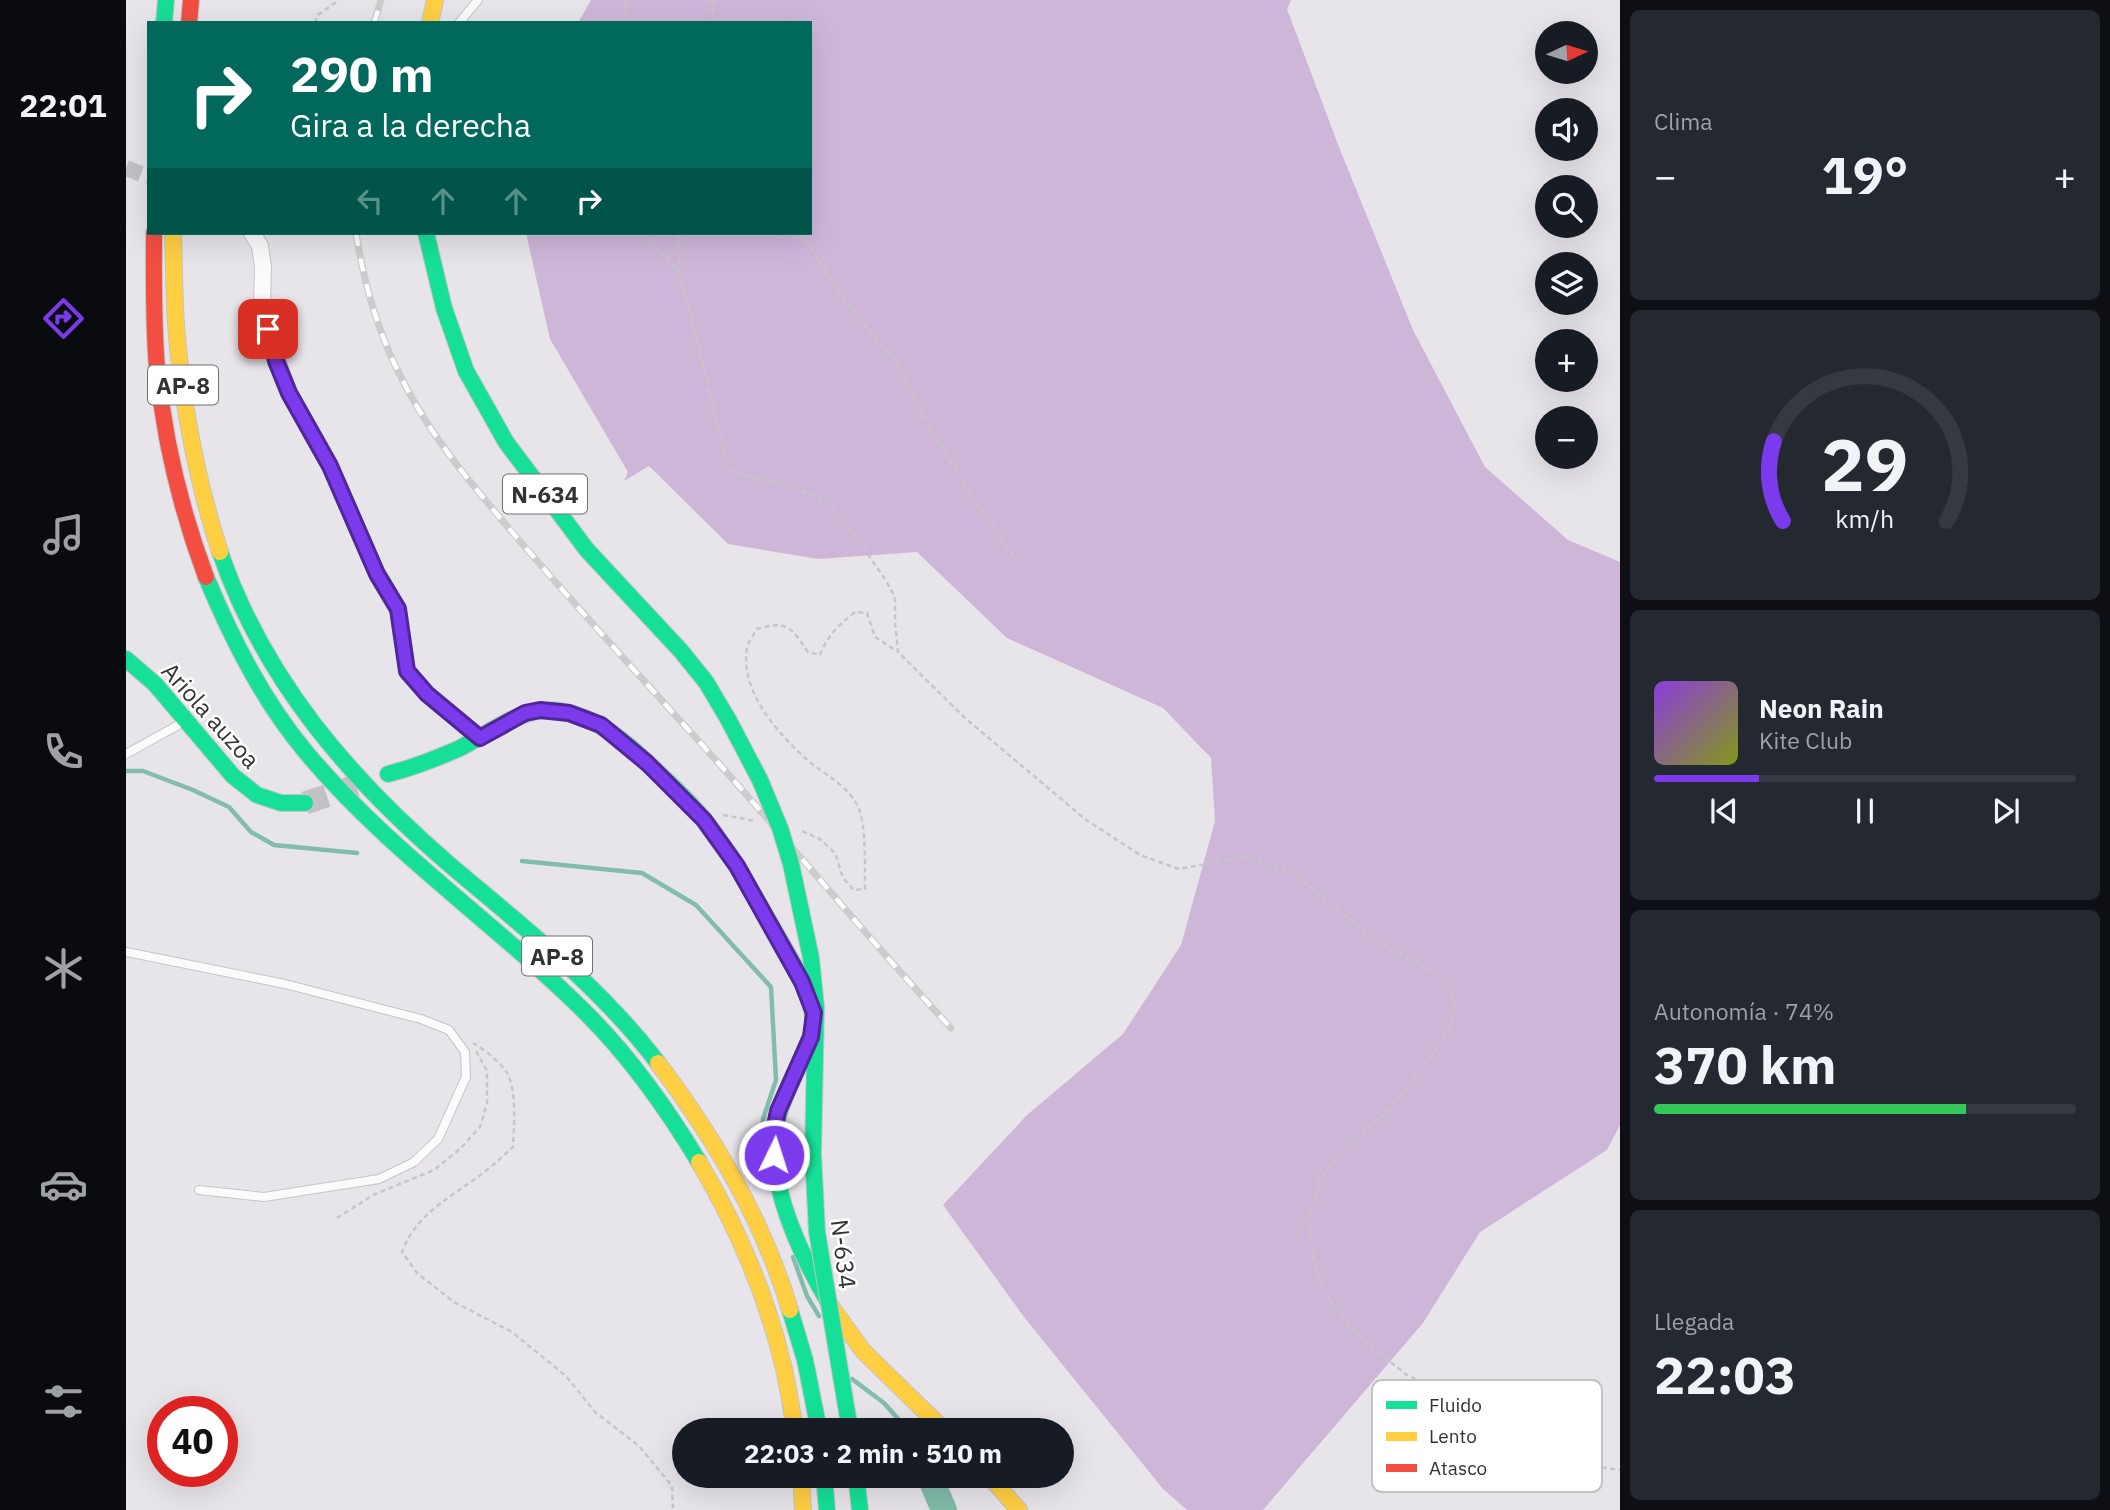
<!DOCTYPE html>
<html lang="es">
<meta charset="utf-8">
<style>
body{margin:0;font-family:"IBM Plex Sans",sans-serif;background:#242831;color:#f1f3f6;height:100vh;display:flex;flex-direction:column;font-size:26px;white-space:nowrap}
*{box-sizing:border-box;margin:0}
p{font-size:23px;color:#9ea1a6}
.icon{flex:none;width:38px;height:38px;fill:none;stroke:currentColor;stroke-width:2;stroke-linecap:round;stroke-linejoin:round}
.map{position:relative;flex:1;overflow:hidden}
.panel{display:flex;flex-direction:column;gap:10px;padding:10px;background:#0d0f14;width:490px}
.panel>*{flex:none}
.hud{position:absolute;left:21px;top:21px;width:665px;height:214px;border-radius:0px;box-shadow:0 7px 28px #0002;background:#00695c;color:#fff;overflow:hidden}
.needle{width:46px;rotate:86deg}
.controls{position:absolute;left:1409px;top:21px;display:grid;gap:14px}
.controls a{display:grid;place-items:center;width:63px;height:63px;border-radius:50%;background:#171b24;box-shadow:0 7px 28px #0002;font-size:35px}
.speed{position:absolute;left:21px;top:1396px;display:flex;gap:14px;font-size:35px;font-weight:700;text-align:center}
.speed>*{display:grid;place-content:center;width:91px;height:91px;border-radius:50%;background:#171b24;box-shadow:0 7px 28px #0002;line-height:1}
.speed .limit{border:10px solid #d22;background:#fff;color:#111}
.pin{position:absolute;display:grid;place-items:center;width:60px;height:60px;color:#fff;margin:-30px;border-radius:14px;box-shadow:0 4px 10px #0006}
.me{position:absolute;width:77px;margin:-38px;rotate:4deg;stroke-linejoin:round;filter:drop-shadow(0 0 5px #0008)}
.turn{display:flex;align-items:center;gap:24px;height:147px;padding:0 28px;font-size:32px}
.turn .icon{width:91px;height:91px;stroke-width:2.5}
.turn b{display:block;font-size:49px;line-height:60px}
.lanes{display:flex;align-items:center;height:66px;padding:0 28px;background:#0003;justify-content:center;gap:35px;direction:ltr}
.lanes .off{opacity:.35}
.big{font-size:52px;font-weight:700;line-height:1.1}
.panel .tile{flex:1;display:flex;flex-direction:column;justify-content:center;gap:10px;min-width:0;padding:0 24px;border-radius:10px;background:#242831}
.panel .dial{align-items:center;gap:0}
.dial svg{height:182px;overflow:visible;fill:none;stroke:#363941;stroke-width:7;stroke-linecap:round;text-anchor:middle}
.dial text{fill:#f1f3f6;stroke:none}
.song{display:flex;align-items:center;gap:21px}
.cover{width:84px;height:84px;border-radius:10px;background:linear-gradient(135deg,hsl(270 70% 55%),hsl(70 70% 35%))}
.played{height:7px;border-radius:4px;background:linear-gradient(90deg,#7c3aed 25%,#363941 25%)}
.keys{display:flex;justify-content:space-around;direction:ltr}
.heat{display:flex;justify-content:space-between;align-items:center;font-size:38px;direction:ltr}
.charge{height:10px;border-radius:5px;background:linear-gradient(90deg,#34c759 74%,#363941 0)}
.trip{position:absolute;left:546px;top:1418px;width:402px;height:70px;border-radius:35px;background:#171b24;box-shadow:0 7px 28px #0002;font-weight:700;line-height:70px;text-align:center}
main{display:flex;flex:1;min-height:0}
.dock{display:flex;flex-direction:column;width:126px;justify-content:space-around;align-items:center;background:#090b0e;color:#9ea1a6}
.dock .icon{width:49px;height:49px}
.dock .on{color:#7c3aed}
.dock b{font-size:32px;color:#f1f3f6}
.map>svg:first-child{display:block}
.forest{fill:#ceb6d9}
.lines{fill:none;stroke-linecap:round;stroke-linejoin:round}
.stream{stroke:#82bcaa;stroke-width:4.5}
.river{stroke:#82bcaa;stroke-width:26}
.street-tunnel{stroke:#c4c1c6;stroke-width:16;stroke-dasharray:16 8;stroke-linecap:butt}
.secondary-tunnel{stroke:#c4c1c6;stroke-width:23;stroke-dasharray:23 11;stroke-linecap:butt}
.lane-casing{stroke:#c5c3c6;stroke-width:10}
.street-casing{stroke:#c5c3c6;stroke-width:18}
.fast-casing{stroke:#c5c3c6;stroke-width:18}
.slow-casing{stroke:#c5c3c6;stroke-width:18}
.jam-casing{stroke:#c5c3c6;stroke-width:18}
.path{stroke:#c6c6c7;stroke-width:2.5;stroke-dasharray:5 3.5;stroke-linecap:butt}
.lane{stroke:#fcfbfc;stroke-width:8}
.street{stroke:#fcfbfc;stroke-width:16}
.fast{stroke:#16e098;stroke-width:16}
.slow{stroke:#ffcf43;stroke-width:16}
.jam{stroke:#f24e42;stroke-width:16}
.rail-casing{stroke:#ccc;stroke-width:7}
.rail{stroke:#fff;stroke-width:4.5;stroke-dasharray:13;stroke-linecap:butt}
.fast-bridge-casing{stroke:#c5c3c6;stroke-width:18;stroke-linecap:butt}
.fast-bridge{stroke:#16e098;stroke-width:16}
.route-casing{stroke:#51269a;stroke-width:18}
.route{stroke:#7c3aed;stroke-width:12}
.labels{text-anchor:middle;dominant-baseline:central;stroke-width:5;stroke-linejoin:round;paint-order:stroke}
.shield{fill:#fff;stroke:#717072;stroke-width:2}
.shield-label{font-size:23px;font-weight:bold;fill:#343235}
.street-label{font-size:24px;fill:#343235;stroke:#fff}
.key{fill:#fff;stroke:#c2c2c2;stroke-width:2}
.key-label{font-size:19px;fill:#343235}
</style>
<main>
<nav class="dock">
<b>22:01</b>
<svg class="icon on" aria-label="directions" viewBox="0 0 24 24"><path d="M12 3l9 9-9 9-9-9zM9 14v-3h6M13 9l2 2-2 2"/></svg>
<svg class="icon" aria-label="music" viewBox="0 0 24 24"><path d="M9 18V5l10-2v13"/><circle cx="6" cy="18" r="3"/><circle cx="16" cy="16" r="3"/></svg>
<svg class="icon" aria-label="phone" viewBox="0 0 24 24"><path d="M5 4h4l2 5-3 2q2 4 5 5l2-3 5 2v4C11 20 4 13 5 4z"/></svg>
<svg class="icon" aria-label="climate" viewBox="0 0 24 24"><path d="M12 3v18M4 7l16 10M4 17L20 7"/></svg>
<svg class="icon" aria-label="car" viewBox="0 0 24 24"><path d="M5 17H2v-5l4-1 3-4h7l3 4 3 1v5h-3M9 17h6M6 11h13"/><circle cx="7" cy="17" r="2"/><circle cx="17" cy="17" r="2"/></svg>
<svg class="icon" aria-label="filters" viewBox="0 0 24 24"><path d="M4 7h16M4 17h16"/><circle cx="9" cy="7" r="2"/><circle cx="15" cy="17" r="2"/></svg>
</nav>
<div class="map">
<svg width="1494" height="1510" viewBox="0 0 1494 1510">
<rect width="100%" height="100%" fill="#e8e5ea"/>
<path class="forest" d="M465 0H1165L1161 9 1213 147 1287 330 1359 467 1442 540 1494 562V1125L1481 1150 1354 1232 1297 1323 1137 1510H1061L1037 1489 898 1317 817 1205 901 1115 997 1034 1055 945 1089 821 1085 758 1037 708 881 638 791 552 692 559 602 544 523 466 498 481 502 472 424 339 400 233H684V23H452Z"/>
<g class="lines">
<path class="stream" d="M0 771H17L67 790 103 807 125 832 148 845 231 853
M396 861 516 873 570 905 645 987 650 1080 637 1119 636 1155 637 1162
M667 1257 681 1296 693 1316
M726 1379 758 1403 782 1430"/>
<path class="river" d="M803 1475 818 1510"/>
<path class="street-tunnel" d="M0 168 23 177"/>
<path class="secondary-tunnel" d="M179 803 230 786"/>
<g class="lane-casing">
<path id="lane" d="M333 23 352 0
M0 754 56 723
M0 952 159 984 295 1019 323 1030 339 1052 340 1077 312 1139 288 1162 253 1179 138 1197 73 1190"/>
</g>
<g class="street-casing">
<path id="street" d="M126 233 134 246 137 267 136 306 151 361 163 393 204 466 251 574 272 609 281 671 301 694 354 738"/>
</g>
<g class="fast-casing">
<path id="fast" d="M38 23 40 0
M300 233 318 308 340 371 380 442 461 550 555 651 580 682 602 719
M94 552C138 680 223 778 324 865 397 927 474 986 532 1063
M80 577C106 639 136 699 179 751 262 851 370 923 461 1014 505 1058 541 1109 573 1162
M0 659 29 684 107 776 131 795 155 803H179
M262 774C286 768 309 759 332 749 365 733 395 705 434 711 470 717 499 741 524 765 543 783 564 801 580 822 608 858 630 899 653 939 668 966 693 999 686 1032 677 1061 660 1087 652 1117 636 1177 674 1254 704 1305
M664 1310 679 1360 693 1430
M698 1475 701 1510
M730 1475 734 1510"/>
</g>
<g class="slow-casing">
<path id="slow" d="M304 23 309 0
M47 233C48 264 48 294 50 325 56 402 70 478 94 552
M532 1063C588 1138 637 1219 664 1310
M573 1162C609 1223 639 1291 656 1361 662 1384 665 1407 669 1430
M704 1305 737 1351 818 1430
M675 1475 677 1510
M862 1475 893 1510"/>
</g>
<g class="jam-casing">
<path id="jam" d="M63 23 65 0
M28 233C28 278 27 323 31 368 38 439 55 510 80 577"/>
</g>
<path class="path" d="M586 0 587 23
M189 23 192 15 213 0
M496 23 501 0
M518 233 553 272V233
M675 233 716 298 771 363 808 435 852 506 891 561
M553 272 565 315 602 469 622 477 661 484 693 498 717 519 759 579 769 597V623L772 652 839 718 959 819 1014 855 1053 869 1119 857 1165 871 1206 906 1250 940 1308 972 1325 990 1329 1006 1325 1023 1305 1058 1262 1111 1214 1152 1194 1181 1183 1218 1188 1261 1203 1300 1236 1340 1281 1375 1345 1407 1406 1426 1466 1466 1494 1470
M597 815 629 821
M676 831 694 839 709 853 717 878 728 890 739 889C739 870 740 826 733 809 723 785 698 775 679 758 650 731 614 691 621 648 623 641 628 634 631 629 661 620 665 627 682 652L694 655C701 636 713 625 729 612L741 613 749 637 772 652
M347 1043C358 1049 375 1063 381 1073 391 1090 388 1127 387 1147 379 1154 371 1162 362 1169 330 1195 291 1211 276 1252L291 1273 328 1302 386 1332 440 1376 469 1412 513 1446 546 1486 547 1510
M211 1218 247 1195 308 1170 334 1149 354 1127 361 1103V1071L350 1051"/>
<use href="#lane" class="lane"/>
<use href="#street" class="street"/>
<use href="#fast" class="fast"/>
<use href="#slow" class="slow"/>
<use href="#jam" class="jam"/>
<g class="rail-casing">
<path id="rail" d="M248 23 255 0
M230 233C238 285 253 336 278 383 306 438 347 486 387 533 446 602 508 670 570 738 656 833 737 933 825 1028"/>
</g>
<use href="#rail" class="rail"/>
<g class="fast-bridge-casing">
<path id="fast-bridge" d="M602 719 634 780 654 828 665 864 685 958 690 1007 687 1153 691 1232 724 1430"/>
</g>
<use href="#fast-bridge" class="fast-bridge"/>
</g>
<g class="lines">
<g class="route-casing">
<path id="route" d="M142 329 150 361 163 393 204 466 251 574 272 609 281 671 301 694 354 738 399 713 414 710 443 713 475 725 521 763 578 820 611 866 676 982 688 1013 685 1037 652 1111 646 1140 648 1155"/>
</g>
<use href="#route" class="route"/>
</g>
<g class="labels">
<g class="shield">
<rect x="22" y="365.5" width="70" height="39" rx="5"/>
<rect x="377" y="474.5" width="84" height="39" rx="5"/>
<rect x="396" y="936.5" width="70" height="39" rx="5"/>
</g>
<g class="shield-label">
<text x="57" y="385">AP-8</text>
<text x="419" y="494">N-634</text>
<text x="431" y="956">AP-8</text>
</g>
<g class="street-label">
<text transform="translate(85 715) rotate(48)">Ariola auzoa</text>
<text transform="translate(718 1254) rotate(83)">N-634</text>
</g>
</g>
<rect x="1246" y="1380" width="230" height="112" rx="10" class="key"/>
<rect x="1260" y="1401" width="31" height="8" fill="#16e098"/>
<rect x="1260" y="1432" width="31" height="9" fill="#ffcf43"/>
<rect x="1260" y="1464" width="31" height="8" fill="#f24e42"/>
<g class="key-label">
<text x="1303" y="1412">Fluido</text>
<text x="1303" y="1443">Lento</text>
<text x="1303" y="1475">Atasco</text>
</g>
</svg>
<div class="controls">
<a><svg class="needle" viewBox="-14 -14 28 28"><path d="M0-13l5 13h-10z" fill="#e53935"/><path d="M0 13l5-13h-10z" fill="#9ea1a6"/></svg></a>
<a><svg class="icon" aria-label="sound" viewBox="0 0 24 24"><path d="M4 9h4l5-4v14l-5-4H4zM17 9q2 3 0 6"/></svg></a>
<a><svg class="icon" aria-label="search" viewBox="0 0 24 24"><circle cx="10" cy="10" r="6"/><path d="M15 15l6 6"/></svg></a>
<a><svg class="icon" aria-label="layers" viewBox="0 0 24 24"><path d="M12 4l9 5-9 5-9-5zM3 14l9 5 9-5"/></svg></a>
<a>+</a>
<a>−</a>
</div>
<div class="speed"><div class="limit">40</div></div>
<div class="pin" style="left:142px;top:329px;background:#d93025"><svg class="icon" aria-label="arrive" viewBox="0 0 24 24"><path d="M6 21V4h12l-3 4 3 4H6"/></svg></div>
<svg class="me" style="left:648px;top:1155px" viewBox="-20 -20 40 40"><circle r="17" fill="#7c3aed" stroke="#fff" stroke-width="3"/><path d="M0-11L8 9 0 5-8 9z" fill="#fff"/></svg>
<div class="trip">22:03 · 2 min · 510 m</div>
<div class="hud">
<div class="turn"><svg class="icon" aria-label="right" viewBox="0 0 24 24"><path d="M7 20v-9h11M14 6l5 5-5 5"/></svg><div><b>290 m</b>Gira a la derecha</div></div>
<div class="lanes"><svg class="icon off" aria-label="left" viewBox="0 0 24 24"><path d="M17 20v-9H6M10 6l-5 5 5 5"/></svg><svg class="icon off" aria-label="ahead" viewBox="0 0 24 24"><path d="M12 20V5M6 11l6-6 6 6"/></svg><svg class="icon off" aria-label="ahead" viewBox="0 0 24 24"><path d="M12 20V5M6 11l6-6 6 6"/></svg><svg class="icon" aria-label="right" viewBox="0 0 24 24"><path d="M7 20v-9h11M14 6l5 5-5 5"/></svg></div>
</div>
</div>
<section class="panel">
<div class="tile"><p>Clima</p>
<div class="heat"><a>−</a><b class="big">19°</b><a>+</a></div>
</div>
<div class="tile dial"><svg viewBox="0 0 100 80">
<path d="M14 69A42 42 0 1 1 86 69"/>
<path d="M14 69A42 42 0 0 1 10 34" stroke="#7c3aed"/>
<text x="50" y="56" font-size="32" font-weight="700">29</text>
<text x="50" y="72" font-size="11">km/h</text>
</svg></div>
<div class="tile">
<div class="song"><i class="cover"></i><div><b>Neon Rain</b><p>Kite Club</p></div></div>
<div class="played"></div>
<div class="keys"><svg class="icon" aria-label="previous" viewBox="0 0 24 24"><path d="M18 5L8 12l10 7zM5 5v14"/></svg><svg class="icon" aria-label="pause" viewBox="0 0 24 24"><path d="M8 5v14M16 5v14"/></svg><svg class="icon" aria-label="next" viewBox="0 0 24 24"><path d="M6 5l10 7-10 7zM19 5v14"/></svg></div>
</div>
<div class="tile"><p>Autonomía · 74%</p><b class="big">370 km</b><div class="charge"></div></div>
<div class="tile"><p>Llegada</p><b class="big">22:03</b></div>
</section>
</main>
